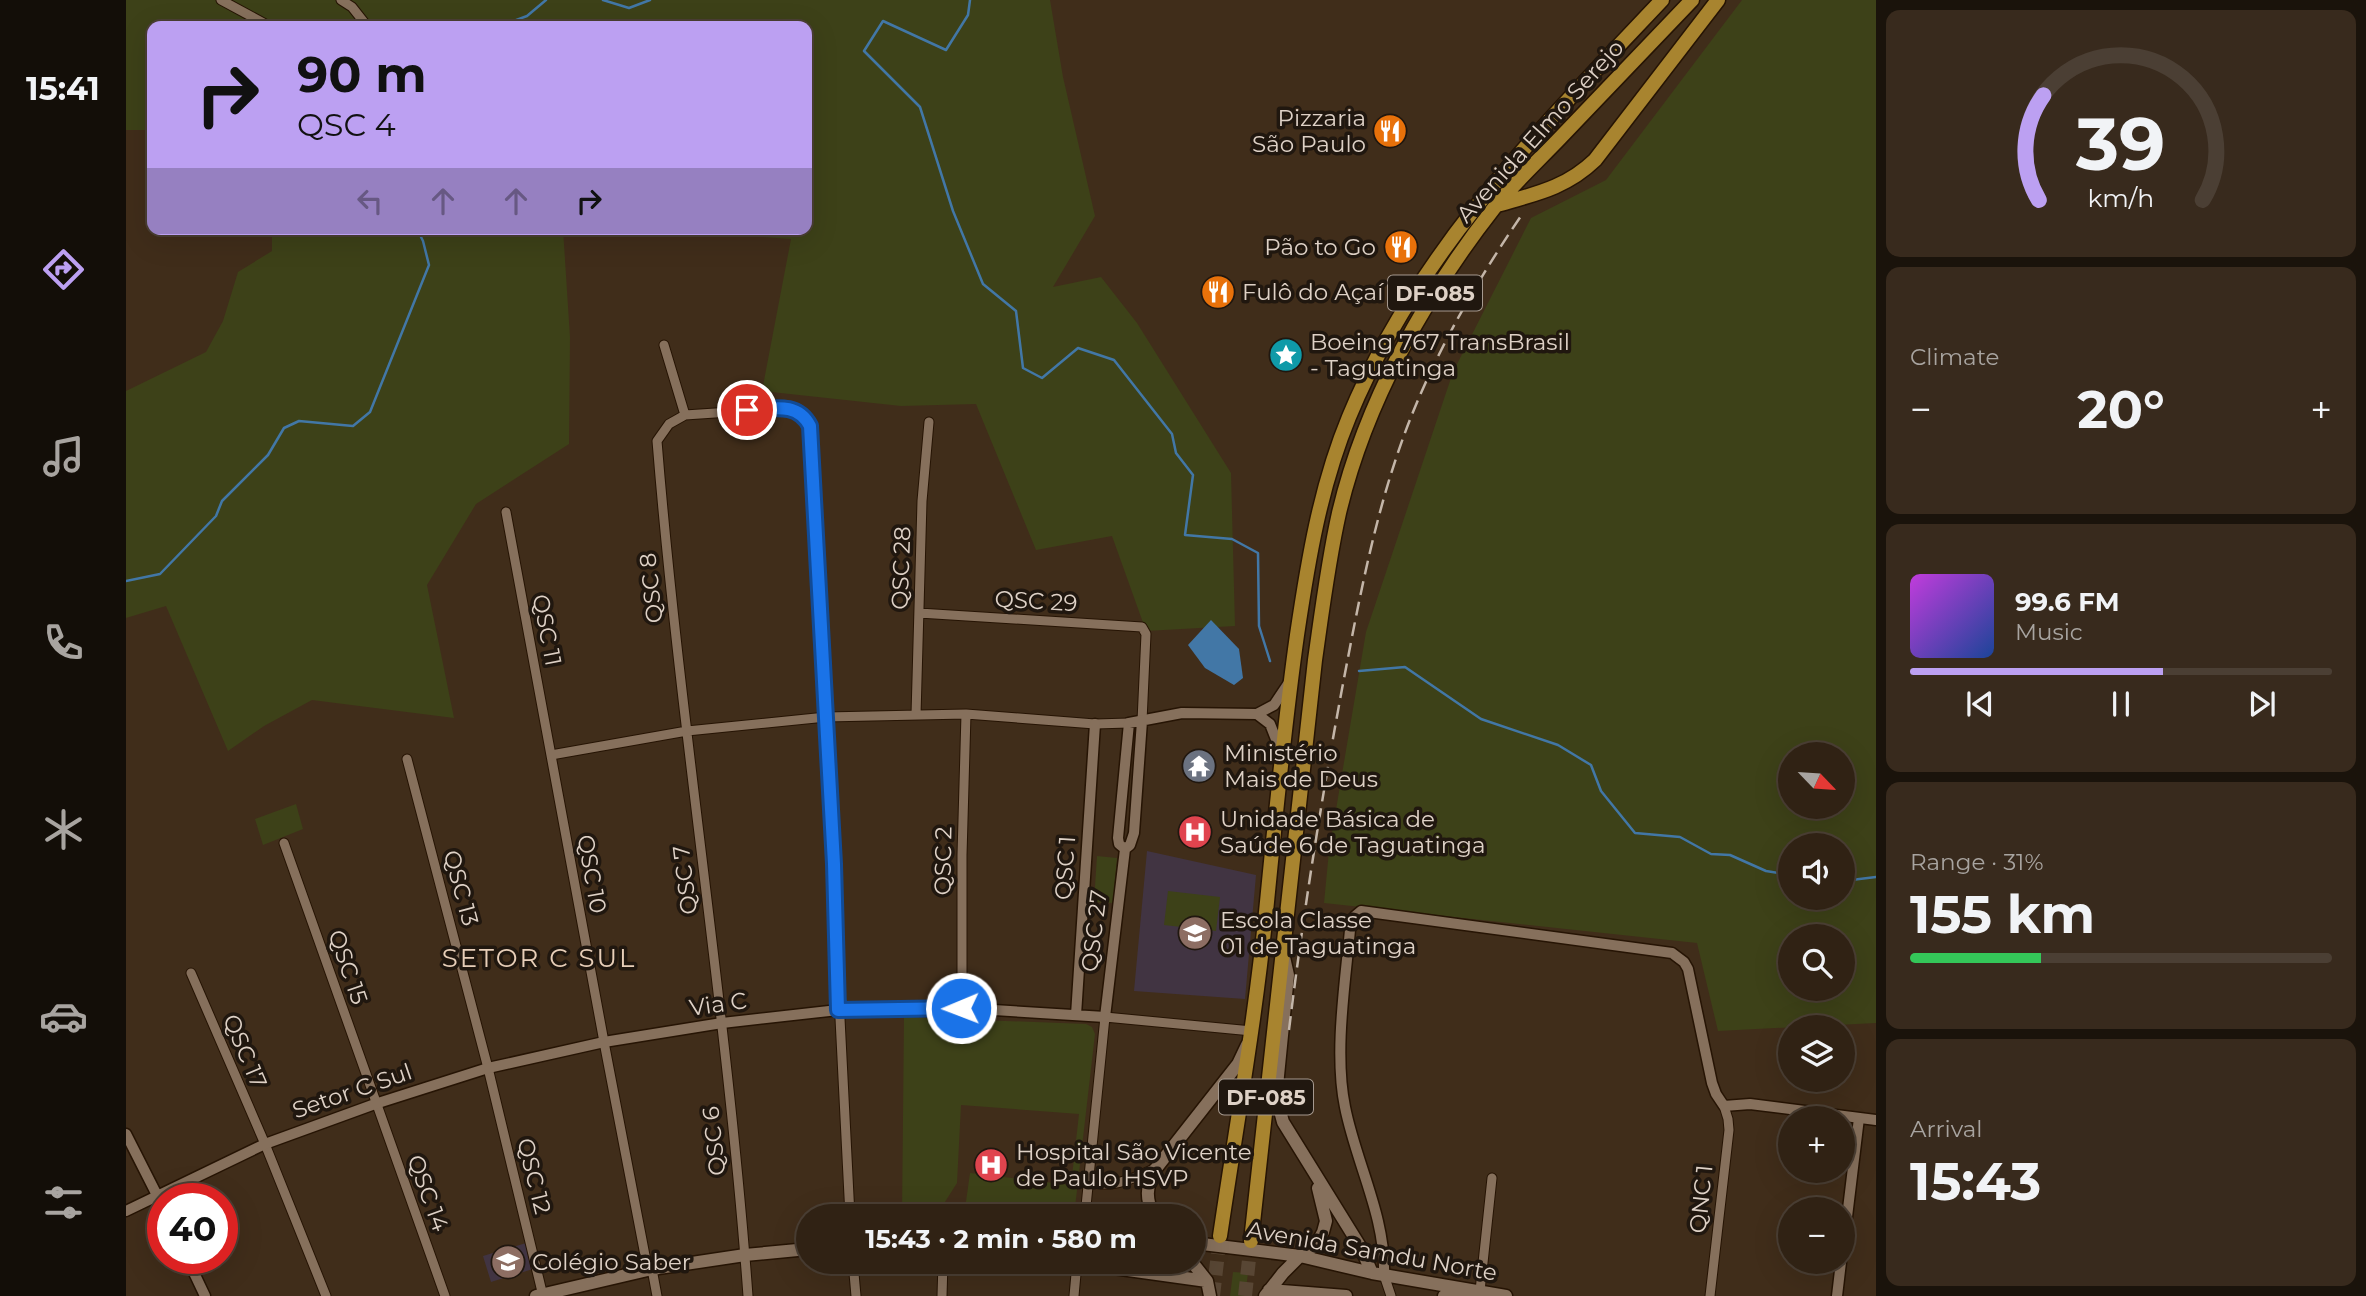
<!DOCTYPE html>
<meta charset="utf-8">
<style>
body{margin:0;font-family:Montserrat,sans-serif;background:#382a1d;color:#f1f3f6;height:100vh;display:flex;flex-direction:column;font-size:26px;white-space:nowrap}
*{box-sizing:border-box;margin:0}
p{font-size:23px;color:#a8a4a0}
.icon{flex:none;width:38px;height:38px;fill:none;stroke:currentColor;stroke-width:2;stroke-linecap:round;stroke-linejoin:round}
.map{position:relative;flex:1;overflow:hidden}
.side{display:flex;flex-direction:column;gap:10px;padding:10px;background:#1a130b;width:490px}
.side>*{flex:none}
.hud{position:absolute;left:21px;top:21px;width:665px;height:214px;border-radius:14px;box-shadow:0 7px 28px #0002,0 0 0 2px #4b3f34;background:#bca0f2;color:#111;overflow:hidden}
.needle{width:46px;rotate:115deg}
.controls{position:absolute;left:1652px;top:742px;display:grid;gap:14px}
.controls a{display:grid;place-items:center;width:77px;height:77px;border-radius:50%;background:#302214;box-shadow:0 7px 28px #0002,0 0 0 2px #4b3f34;font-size:35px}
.speed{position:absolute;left:21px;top:1183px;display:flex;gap:14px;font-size:35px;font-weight:700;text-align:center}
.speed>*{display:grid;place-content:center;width:91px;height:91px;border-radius:50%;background:#302214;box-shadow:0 7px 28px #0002,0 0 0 2px #4b3f34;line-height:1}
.speed .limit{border:10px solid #d22;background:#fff;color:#111}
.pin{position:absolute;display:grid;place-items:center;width:60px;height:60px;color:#fff;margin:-30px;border:4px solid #fff;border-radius:50%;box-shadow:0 2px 7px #0007}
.me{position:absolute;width:77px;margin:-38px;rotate:269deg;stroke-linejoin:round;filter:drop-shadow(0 0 5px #0008)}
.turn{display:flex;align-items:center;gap:24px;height:147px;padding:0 35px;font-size:32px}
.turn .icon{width:91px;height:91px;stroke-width:2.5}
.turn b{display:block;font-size:49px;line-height:60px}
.lanes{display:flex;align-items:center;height:66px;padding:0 35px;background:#0003;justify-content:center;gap:35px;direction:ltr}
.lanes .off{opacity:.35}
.big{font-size:52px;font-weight:700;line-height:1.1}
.side .card{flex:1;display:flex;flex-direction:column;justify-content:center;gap:10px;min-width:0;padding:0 24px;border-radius:14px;background:#382a1d}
.side .dial{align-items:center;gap:0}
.dial svg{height:182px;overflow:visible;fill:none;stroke:#4b3f34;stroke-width:7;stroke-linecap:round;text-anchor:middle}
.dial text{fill:#f1f3f6;stroke:none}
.song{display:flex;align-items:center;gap:21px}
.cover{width:84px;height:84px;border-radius:10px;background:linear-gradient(135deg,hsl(290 70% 55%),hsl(220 70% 35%))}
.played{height:7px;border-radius:4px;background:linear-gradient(90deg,#bca0f2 60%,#4b3f34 60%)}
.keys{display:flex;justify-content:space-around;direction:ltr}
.heat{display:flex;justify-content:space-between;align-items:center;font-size:38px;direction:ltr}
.charge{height:10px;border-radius:5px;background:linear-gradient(90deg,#34c759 31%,#4b3f34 0)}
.trip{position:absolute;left:670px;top:1204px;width:410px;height:70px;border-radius:35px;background:#302214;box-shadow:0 7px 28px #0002,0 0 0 2px #4b3f34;font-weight:700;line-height:70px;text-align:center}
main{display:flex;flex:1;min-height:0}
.tab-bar{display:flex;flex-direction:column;width:126px;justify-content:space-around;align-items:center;background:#130e08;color:#a8a4a0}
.tab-bar .icon{width:49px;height:49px}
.tab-bar .active{color:#bca0f2}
.tab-bar b{font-size:32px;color:#f1f3f6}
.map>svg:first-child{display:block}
.education{fill:#413442}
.green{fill:#3d4118;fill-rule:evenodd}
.water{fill:#4277a6}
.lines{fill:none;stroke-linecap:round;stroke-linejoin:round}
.stream{stroke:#4277a6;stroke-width:2.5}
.primary-tunnel{stroke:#584634;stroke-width:14;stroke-dasharray:14 7;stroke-linecap:butt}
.minor-casing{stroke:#261404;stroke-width:11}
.tertiary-casing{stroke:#261404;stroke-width:13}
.secondary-casing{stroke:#261404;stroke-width:15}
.primary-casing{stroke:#261404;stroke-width:17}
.minor{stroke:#86705c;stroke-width:9}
.tertiary{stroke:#86705c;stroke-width:10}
.secondary{stroke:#86705c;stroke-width:12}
.primary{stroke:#a8842f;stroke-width:14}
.rail{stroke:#c4b6a9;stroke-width:2.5;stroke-dasharray:14 7;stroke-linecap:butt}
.route-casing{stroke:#114b97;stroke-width:18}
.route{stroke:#1a73e8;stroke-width:12}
.labels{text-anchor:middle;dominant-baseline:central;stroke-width:7;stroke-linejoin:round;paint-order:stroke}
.shield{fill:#20170f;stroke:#a5998f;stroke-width:2}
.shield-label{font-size:21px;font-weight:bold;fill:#ded1c6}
.poi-label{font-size:23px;fill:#ded1c6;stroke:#20170f;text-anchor:start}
.street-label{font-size:23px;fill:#ded1c6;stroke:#20170f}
.quarter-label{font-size:26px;letter-spacing:2px;fill:#e7ceb8;stroke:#20170f}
</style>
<main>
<nav class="tab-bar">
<b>15:41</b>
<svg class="icon active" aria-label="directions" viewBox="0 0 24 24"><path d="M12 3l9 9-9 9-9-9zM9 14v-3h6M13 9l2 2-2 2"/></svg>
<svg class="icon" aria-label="music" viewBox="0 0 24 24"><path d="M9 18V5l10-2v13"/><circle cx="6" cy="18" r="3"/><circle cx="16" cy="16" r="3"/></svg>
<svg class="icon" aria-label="phone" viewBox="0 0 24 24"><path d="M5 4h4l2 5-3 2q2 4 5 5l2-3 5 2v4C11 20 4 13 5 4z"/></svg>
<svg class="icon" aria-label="climate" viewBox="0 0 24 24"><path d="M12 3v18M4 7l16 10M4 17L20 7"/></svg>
<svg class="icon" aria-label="car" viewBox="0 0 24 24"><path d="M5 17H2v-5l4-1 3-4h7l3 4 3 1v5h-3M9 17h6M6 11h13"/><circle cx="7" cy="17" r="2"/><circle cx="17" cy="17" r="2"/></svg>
<svg class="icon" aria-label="filters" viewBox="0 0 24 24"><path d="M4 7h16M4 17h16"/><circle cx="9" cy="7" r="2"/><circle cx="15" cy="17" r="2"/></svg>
</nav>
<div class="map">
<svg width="1750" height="1296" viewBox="0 0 1750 1296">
<rect width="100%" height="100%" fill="#402d1a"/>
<path class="education" d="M1021 851 1130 875 1119 999 1008 991Z
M400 1243 407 1269 365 1282 357 1256Z"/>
<path class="green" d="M0 0H924L937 77 969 216 927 287 975 277 1011 323 1105 473 1109 626 1020 631 986 536 910 550 850 404 775 406 636 391 665 239 525 229H681V26H26V130H0Z
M1616 0H1750V1023L1592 1031 1571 943 1198 903 1203 851 1240 632 1327 372 1405 218 1480 180ZM1664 754H1717V807H1664ZM1664 845H1717V898H1664ZM1664 936H1717V989H1664Z
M146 229H437L444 337 443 444 350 504 301 585 328 718 186 700 138 726 102 751 40 606 0 618V391L80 352 97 321 112 272 146 251Z
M170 804 177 829 137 845 129 819Z
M971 856 991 858 987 903 968 902Z
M1042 891 1094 897 1090 931 1038 925Z
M778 1017 960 1024 966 1027 969 1034 948 1216H838L844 1173 945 1185 953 1114 835 1105 831 1183 817 1205V1216H776Z
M1107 1272 1122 1273 1119 1296H1104Z"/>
<path class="water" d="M1085 620 1113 649 1117 678 1108 685 1079 668 1062 645Z"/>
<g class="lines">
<path class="stream" d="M477 0 503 8 524 0
M844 0 842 15 820 50 757 21 738 51 794 107 827 211 857 284 890 311 897 368 916 378 952 348 988 360 1046 434 1050 453 1067 475 1059 535 1106 539 1132 553 1133 626 1144 661
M374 26 401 16 420 0
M0 581 34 574 90 516 96 501 142 455 158 428 173 421 227 426 244 412 303 265 297 241 291 229
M1233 671 1279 667 1355 719 1432 745 1465 765 1475 791 1509 833 1554 837 1585 854 1604 855 1640 871 1664 875
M1717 881 1750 877"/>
<path class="primary-tunnel" d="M1087 1296 1094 1236
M1119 1296 1125 1241"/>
<g class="minor-casing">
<path id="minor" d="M95 0 143 26
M215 0 226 7 241 26
M538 345 559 415
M380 512 478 1042 522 1271
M793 613 1016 627 1020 634 1016 721
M790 715 796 501 803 422
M425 755 561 731 700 717 840 714 969 724 1003 723
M281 759 362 1068 417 1296
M158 843 319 1296
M65 973 139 1144 200 1296
M836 1008V855L840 714
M962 1175C974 1196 1015 1175 1030 1168
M959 1216 979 1017 1126 1031
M727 1262 730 1296
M526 1269 531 1296
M1258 1275 1265 1296
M1354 1291 1366 1178
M622 1296C601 1010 554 727 531 441L543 424 559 415 664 408 673 411 684 426 724 1216
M816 1296 817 1262
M948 1296 951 1263
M1584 1296 1603 1130 1602 1119 1598 1106"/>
</g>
<g class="tertiary-casing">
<path id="tertiary" d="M1131 714 1144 724 1155 752
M999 849 993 844 992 838 1003 723 1056 713 1131 714 1148 705 1162 684
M950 1015 969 724
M0 1134 37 1207
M0 1211 139 1144 249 1104 362 1068 478 1042 596 1023 712 1010 836 1008 979 1017 999 849 1004 845 1008 833 1016 721
M1717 1250 1733 1118
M61 1258 79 1296
M1258 1275C1260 1217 1230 1163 1219 1107 1208 1054 1219 984 1224 930L1229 916 1235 911 1546 953 1558 962 1562 969 1586 1083 1590 1094 1598 1106 1624 1104 1750 1120
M1711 1296 1715 1262"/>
</g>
<g class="secondary-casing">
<path id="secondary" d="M1158 957 1162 975 1150 1096 1157 1122 1235 1248 1246 1273
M1027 1216C1020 1197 1020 1189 1028 1171L1112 1064 1121 1045
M1068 1243 1174 1256 1246 1273 1380 1296
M944 1262 1081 1281
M1066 1262 1081 1281 1084 1296
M1143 1290 1220 1296
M410 1296 526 1269 619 1255 682 1249
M1139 1296 1157 1273 1174 1256 1190 1245 1197 1232 1200 1221 1192 1188
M1318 1296 1342 1293"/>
</g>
<g class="primary-casing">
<path id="primary" d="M1371 205C1409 194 1440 188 1469 160L1592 0
M1094 1236C1110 1128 1129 1021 1140 912 1149 820 1158 727 1171 635 1182 561 1194 487 1223 417 1291 252 1416 127 1536 0
M1125 1241 1189 660C1196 611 1202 562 1213 513 1239 403 1299 296 1368 208 1388 183 1412 161 1434 138 1478 92 1522 46 1566 0"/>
</g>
<use href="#minor" class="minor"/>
<use href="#tertiary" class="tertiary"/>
<use href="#secondary" class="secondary"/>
<use href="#primary" class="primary"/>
<path class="rail" d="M1163 1030C1177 915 1195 802 1216 689 1234 595 1251 501 1287 412 1316 341 1354 276 1397 213"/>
</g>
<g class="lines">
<g class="route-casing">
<path id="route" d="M621 410C646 409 671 401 684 426L708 864 712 1010 835 1008"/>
</g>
<use href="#route" class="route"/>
</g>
<defs>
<g id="restaurant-disc" transform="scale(1.75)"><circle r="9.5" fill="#e8710a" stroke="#20170f"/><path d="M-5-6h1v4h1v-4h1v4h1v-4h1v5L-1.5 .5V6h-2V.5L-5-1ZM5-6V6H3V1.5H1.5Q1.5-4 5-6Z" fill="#fff"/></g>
<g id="sight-disc" transform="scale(1.75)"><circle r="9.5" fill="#0f9aa8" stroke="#20170f"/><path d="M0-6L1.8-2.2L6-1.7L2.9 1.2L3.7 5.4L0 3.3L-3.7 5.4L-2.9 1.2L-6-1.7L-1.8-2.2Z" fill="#fff"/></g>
<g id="temple-disc" transform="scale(1.75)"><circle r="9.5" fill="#6b7280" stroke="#20170f"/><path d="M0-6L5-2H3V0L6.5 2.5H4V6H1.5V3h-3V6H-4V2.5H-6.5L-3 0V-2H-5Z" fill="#fff"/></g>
<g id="hospital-disc" transform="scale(1.75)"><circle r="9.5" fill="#e0444e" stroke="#20170f"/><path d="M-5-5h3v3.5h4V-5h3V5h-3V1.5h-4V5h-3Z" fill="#fff"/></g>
<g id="school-disc" transform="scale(1.75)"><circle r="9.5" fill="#8d6e63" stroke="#20170f"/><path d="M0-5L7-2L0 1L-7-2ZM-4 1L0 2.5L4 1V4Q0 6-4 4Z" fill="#fff"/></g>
</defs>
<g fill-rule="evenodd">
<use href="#restaurant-disc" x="1264" y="131"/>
<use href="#restaurant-disc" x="1275" y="247"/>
<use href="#restaurant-disc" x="1092" y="292"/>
<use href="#sight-disc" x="1160" y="355"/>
<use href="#temple-disc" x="1073" y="766"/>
<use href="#hospital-disc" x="1069" y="832"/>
<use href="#school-disc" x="1069" y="933"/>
<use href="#hospital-disc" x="865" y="1165"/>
<use href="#school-disc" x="382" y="1262"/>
</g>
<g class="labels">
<g class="shield">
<rect x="1262" y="275.5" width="94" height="35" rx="5"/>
<rect x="1093" y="1079.5" width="94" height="35" rx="5"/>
</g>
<g class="shield-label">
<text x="1309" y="293">DF-085</text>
<text x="1140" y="1097">DF-085</text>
</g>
<g class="poi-label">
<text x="1240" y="118" text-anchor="end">Pizzaria<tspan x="1240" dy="26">São Paulo</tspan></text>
<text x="1250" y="247" text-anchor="end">Pão to Go</text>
<text x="1116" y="292">Fulô do Açaí</text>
<text x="1184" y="342">Boeing 767 TransBrasil<tspan x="1184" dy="26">- Taguatinga</tspan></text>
<text x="1098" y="753">Ministério<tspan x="1098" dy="26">Mais de Deus</tspan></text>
<text x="1094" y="819">Unidade Básica de<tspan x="1094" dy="26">Saúde 6 de Taguatinga</tspan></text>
<text x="1094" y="920">Escola Classe<tspan x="1094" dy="26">01 de Taguatinga</tspan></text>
<text x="890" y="1152">Hospital São Vicente<tspan x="890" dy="26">de Paulo HSVP</tspan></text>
<text x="406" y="1262">Colégio Saber</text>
</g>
<g class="street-label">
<text transform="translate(1414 131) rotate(-48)">Avenida Elmo Serejo</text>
<text transform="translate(775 568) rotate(-88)">QSC 28</text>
<text transform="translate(525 588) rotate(-96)">QSC 8</text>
<text transform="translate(910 601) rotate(3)">QSC 29</text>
<text transform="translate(421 630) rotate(79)">QSC 11</text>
<text transform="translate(817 861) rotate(-89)">QSC 2</text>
<text transform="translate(939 868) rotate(-86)">QSC 1</text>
<text transform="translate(466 874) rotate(80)">QSC 10</text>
<text transform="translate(559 880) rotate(-97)">QSC 7</text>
<text transform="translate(335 888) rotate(75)">QSC 13</text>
<text transform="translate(968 931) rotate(-83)">QSC 27</text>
<text transform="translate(222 967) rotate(71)">QSC 15</text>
<text transform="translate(592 1004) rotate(-8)">Via C</text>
<text transform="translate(119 1051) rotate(67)">QSC 17</text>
<text transform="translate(226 1091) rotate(-19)">Setor C Sul</text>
<text transform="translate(588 1141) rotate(-96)">QSC 6</text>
<text transform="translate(408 1176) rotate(76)">QSC 12</text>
<text transform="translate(302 1193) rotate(70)">QSC 14</text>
<text transform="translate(1575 1199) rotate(-84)">QNC 1</text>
<text transform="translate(1246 1251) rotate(10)">Avenida Samdu Norte</text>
</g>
<g class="quarter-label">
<text x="413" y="958">SETOR C SUL</text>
</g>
</g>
</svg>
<div class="controls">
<a><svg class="needle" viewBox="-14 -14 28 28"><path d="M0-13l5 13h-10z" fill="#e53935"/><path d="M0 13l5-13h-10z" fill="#a8a4a0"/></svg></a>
<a><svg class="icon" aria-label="sound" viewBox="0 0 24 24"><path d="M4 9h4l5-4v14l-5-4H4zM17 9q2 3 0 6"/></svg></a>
<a><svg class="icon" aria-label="search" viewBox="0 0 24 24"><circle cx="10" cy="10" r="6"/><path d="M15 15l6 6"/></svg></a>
<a><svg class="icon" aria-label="layers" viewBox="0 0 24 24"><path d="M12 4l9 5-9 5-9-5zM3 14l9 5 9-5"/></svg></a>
<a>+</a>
<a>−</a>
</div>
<div class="speed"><div class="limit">40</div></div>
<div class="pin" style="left:621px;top:410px;background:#d93025"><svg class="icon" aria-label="arrive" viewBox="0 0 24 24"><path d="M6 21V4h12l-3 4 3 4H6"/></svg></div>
<svg class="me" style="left:835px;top:1008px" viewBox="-20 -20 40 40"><circle r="17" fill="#1a73e8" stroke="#fff" stroke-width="3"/><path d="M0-11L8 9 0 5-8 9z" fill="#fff"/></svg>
<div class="trip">15:43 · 2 min · 580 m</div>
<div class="hud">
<div class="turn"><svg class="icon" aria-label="right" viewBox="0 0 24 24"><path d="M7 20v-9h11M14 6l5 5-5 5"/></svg><div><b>90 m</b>QSC 4</div></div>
<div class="lanes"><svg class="icon off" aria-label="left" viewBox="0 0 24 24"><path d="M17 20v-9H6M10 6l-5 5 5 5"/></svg><svg class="icon off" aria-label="ahead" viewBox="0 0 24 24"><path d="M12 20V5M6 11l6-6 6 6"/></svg><svg class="icon off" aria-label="ahead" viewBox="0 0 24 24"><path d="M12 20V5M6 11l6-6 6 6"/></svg><svg class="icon" aria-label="right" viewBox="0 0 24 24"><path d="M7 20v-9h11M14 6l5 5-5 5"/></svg></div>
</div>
</div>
<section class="side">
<div class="card dial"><svg viewBox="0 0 100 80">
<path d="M14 69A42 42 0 1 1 86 69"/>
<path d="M14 69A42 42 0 0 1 16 23" stroke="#bca0f2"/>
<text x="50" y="56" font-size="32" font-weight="700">39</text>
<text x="50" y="72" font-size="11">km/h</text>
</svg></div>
<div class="card"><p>Climate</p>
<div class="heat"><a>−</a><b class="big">20°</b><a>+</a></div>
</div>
<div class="card">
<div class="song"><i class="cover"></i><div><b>99.6 FM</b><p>Music</p></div></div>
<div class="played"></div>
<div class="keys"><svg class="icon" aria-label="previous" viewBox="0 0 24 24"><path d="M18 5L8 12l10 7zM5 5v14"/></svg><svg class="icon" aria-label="pause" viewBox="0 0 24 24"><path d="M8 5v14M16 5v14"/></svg><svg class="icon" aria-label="next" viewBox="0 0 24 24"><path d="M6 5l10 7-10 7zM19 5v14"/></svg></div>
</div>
<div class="card"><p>Range · 31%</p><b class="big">155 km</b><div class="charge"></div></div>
<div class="card"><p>Arrival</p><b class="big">15:43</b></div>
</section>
</main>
